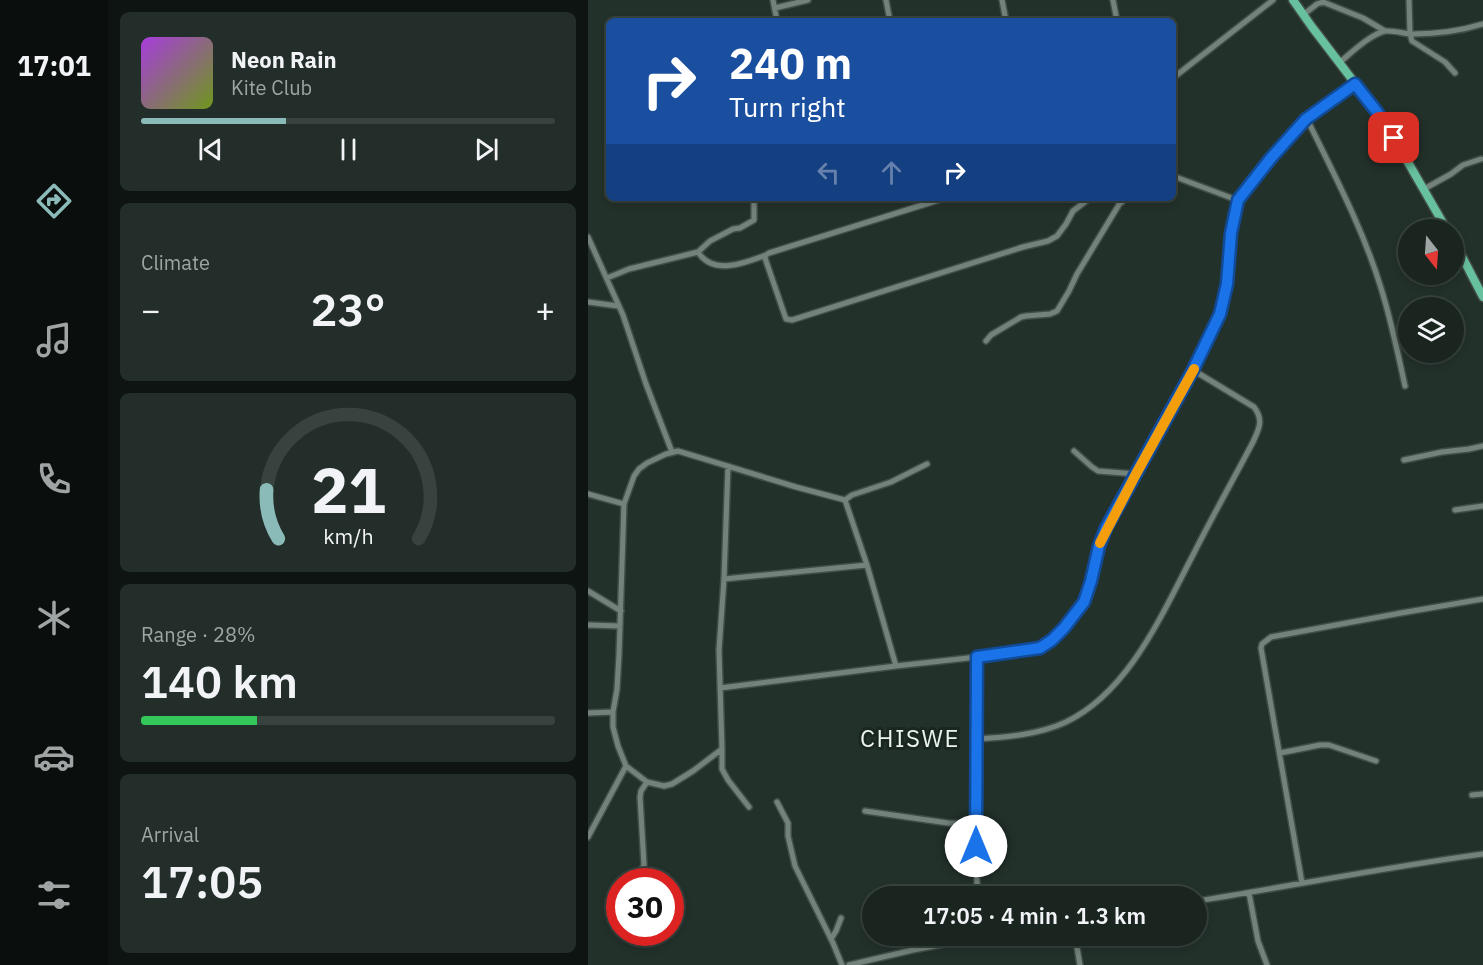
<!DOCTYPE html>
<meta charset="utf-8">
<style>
body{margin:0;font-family:"IBM Plex Sans",sans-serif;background:#232d29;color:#f1f3f6;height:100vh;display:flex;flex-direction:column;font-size:22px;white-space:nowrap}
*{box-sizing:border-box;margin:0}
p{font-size:20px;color:#9fa5a5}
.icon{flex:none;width:33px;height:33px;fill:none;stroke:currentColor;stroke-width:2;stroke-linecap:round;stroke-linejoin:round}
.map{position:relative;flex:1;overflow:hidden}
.details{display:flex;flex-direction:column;gap:12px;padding:12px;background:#0e1412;width:480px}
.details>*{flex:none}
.guide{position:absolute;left:18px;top:18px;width:570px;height:183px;border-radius:9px;box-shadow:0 3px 9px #0003,0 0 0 2px #38423e;background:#1a4fa0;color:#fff;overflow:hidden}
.needle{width:39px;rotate:163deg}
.buttons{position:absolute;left:810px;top:219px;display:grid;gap:12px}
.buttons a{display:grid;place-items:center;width:66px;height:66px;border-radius:50%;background:#1a2520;box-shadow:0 3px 9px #0003,0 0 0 2px #38423e;font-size:30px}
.speed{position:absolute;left:18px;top:868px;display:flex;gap:12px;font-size:30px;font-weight:700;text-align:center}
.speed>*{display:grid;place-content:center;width:78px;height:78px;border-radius:50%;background:#1a2520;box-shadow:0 3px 9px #0003,0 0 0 2px #38423e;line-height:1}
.speed .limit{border:9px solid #d22;background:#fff;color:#111}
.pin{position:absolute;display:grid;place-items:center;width:51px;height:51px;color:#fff;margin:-26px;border-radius:12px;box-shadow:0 3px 9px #0006}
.me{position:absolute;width:66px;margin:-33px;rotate:0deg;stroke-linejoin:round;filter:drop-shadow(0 0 4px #0008)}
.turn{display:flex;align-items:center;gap:21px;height:126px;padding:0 24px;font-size:27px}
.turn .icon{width:78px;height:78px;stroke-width:2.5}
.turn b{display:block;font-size:42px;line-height:51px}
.lanes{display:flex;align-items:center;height:57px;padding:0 24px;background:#0003;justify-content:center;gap:30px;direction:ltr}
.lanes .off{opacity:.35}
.big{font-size:45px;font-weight:600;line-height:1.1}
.details .card{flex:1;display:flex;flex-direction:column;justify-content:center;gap:9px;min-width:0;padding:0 21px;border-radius:9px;background:#232d29}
.details .dial{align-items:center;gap:0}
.dial svg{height:156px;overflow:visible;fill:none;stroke:#38423e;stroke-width:7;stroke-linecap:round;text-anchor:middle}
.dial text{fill:#f1f3f6;stroke:none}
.song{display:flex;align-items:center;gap:18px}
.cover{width:72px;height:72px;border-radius:9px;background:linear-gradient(135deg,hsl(280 70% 55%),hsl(80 70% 35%))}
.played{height:6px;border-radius:3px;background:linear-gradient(90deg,#8bbbb9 35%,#38423e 35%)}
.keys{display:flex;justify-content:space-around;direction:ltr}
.heat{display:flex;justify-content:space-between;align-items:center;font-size:33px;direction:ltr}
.charge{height:9px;border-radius:4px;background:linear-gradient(90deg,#34c759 28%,#38423e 0)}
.trip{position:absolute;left:274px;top:886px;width:345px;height:60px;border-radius:30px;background:#1a2520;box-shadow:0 3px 9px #0003,0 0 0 2px #38423e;font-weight:600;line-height:60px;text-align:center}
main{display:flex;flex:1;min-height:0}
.menu{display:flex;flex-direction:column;width:108px;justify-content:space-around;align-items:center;background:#0a0f0d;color:#9fa5a5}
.menu .icon{width:42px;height:42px}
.menu .current{color:#8bbbb9}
.menu b{font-size:27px;color:#f1f3f6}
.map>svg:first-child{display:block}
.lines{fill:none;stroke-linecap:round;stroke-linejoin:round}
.minor-casing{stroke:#424d48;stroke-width:8}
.trunk-casing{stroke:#424d48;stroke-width:11}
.minor{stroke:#73827b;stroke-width:5}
.trunk{stroke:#67c09e;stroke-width:8}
.route-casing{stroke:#114b97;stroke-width:15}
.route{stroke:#1a73e8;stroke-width:10}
.slow{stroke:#f59e0b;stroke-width:10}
.labels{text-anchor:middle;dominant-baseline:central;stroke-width:6;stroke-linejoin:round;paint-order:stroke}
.quarter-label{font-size:24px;letter-spacing:1.5px;fill:#ebf3ef;stroke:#1a2721}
</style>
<main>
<nav class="menu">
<b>17:01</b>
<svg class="icon current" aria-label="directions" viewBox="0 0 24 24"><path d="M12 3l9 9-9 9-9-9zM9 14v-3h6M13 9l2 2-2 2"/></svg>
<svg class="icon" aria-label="music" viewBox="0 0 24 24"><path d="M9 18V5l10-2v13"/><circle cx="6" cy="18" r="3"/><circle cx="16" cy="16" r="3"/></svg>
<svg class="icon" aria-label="phone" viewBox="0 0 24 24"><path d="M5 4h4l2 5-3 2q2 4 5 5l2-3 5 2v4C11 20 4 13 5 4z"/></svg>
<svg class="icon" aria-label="climate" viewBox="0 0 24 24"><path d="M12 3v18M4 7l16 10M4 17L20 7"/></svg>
<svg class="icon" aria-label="car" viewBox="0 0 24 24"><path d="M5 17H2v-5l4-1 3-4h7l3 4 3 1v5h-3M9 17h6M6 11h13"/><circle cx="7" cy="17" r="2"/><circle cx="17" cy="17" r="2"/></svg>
<svg class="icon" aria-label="filters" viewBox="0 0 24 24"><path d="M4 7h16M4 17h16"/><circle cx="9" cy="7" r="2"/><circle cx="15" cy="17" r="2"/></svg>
</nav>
<section class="details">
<div class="card">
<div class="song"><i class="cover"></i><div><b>Neon Rain</b><p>Kite Club</p></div></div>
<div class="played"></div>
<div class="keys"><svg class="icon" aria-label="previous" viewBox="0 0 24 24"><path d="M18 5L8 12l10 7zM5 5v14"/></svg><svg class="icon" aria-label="pause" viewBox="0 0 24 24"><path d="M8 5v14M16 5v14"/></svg><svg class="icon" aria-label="next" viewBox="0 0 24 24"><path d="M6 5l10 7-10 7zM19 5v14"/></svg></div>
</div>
<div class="card"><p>Climate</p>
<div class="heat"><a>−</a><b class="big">23°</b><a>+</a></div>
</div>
<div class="card dial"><svg viewBox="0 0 100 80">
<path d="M14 69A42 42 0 1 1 86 69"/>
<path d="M14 69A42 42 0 0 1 8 44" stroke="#8bbbb9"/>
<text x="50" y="56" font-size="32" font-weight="700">21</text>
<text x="50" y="72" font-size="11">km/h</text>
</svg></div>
<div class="card"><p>Range · 28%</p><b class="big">140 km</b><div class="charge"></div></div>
<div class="card"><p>Arrival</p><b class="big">17:05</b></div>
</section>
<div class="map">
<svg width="895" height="965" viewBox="0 0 895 965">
<rect width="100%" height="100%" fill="#23312b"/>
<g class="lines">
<g class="minor-casing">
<path id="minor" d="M185 0 189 21
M298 0 302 21
M414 0 418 21
M525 0 529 21
M821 0 822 34 824 41 857 62 867 73
M187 8 220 0
M715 15 729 4 735 2 775 18 797 31
M751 63C763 53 783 34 797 31 807 30 816 34 825 34 849 34 872 31 895 24
M585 78 685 0
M719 119C746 174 775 229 793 288 803 320 810 353 817 386
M585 176 649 200
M836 189 863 174 875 165 893 159
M357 198 181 253 178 255 177 258 198 319 204 320 435 247 460 241 469 236 478 224 485 211 502 198
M525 198 534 202
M0 237 35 315 58 384 84 452
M110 252C125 276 157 263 178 255
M19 278 41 269 110 252 122 241 145 229 152 228 166 220V201L168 198
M0 302 30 306
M398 341 403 335 433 317 438 316 462 314 469 311 481 291 489 274 535 198
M486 451 504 467 510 471 548 474
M816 460 854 452 881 449 895 446
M140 466 136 579 131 650 134 749 105 771 84 784 76 786 59 782 38 766 30 746 25 727V712L29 689 31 655 36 504 46 476 51 469 59 463 78 454 90 451 208 487 257 500
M0 494 36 504
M257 500 279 565 308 666
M257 500 264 495 303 482 339 464
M867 510 895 506
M136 579 279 565
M0 591 33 611
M0 625 32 626
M389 657 388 858 389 883 393 897
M132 688 308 666 389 657 452 648 464 640 476 628 496 602 503 581 511 546 518 528 605 370 632 314 639 284 643 233 649 200 694 145 719 119 767 84
M0 713 25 712
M389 739C418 737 450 735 478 722 541 692 574 614 605 555 624 517 645 480 665 442 671 429 676 420 666 407L605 370
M134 749V769L140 780 161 807
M692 753 732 745H741L788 761
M884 795 895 794
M189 802 200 823V836L207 866 245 943 254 965
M277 811 360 823 388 824
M0 837 38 766
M53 882V871L56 865 52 797 53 791 59 782
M714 883 673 648 674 644 683 637 813 613 895 599
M661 893 670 941 679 965
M609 901C704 886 799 867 895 854
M487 936 492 965
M243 939 248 931 253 918
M261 965 325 950 400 936"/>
</g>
<g class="trunk-casing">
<path id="trunk" d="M705 0 724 27 789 112 806 138 859 230
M866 241 895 297"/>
</g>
<use href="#minor" class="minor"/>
<use href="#trunk" class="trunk"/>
</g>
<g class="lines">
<g class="route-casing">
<path id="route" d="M388 846 389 657 452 648 464 640 476 628 496 602 503 581 511 546 518 528 605 370 632 314 639 284 643 233 650 200 683 158 718 119 767 84 789 112 806 138"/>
</g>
<use href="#route" class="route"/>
<path class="slow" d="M512 543 548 474 606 369"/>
</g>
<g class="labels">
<g class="quarter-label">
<text x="322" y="738">CHISWE</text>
</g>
</g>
</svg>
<div class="buttons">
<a><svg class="needle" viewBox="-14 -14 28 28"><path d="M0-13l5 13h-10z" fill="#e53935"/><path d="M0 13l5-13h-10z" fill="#9fa5a5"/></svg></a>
<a><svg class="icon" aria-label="layers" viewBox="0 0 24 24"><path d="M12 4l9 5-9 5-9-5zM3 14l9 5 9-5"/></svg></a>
</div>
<div class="speed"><div class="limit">30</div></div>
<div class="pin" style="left:806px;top:138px;background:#d93025"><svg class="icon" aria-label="arrive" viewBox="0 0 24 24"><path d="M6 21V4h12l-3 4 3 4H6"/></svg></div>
<svg class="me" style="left:388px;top:846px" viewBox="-20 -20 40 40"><circle r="19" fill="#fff"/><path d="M0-13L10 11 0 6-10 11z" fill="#1a73e8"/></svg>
<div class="trip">17:05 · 4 min · 1.3 km</div>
<div class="guide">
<div class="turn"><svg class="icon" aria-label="right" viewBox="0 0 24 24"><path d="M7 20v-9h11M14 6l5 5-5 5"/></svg><div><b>240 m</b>Turn right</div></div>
<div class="lanes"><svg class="icon off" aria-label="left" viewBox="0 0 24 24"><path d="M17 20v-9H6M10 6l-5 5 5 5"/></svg><svg class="icon off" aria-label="ahead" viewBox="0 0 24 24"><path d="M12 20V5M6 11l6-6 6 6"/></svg><svg class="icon" aria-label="right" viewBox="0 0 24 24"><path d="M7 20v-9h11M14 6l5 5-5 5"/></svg></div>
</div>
</div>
</main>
